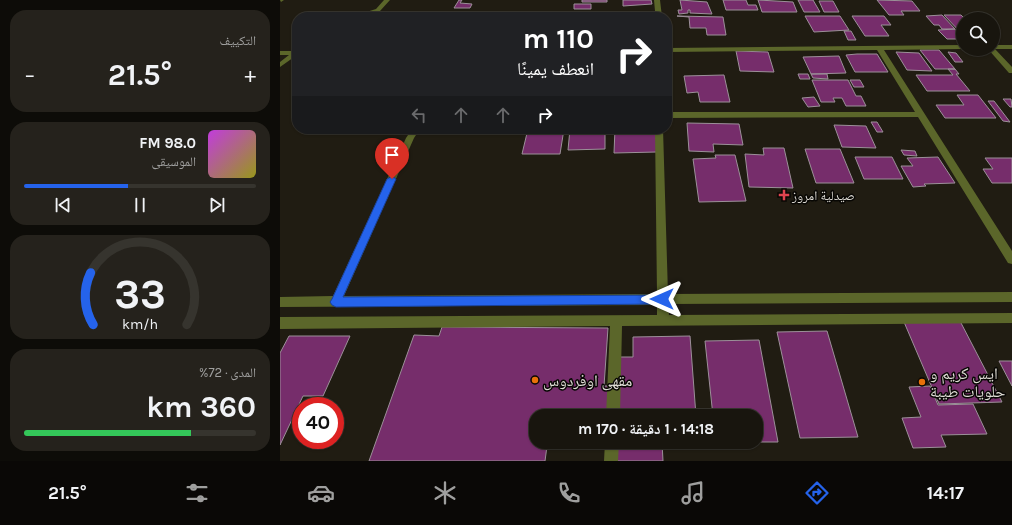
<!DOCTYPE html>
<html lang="ar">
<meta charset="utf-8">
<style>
body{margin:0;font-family:Karla,"Noto Naskh Arabic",sans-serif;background:#25221c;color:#f1f3f6;direction:rtl;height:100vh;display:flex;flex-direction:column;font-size:15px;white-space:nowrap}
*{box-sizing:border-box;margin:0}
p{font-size:13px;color:#9f9f9e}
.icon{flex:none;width:22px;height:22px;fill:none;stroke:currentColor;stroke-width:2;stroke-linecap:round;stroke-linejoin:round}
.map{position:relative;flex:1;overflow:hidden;direction:ltr}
.panel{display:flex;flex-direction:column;gap:10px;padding:10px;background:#0d0c08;width:280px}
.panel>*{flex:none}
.guide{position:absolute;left:12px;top:12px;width:380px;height:122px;border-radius:16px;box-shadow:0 1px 3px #0004,0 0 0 1px #36342e;direction:rtl;background:#202124;color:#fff;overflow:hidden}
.fabs{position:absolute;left:676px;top:12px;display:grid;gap:8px}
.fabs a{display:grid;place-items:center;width:44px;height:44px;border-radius:50%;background:#18150e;box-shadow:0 1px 3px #0004,0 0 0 1px #36342e;font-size:20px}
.speed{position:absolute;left:12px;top:397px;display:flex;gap:8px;font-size:20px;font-weight:700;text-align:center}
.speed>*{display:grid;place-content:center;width:52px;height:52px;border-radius:50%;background:#18150e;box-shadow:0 1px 3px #0004,0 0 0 1px #36342e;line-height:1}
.speed .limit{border:6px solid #d22;background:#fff;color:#111}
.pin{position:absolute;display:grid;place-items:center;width:34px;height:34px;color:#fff;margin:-41px -17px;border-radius:50% 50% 50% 0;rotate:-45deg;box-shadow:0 0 4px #0007}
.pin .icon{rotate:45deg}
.me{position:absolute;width:44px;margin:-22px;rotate:270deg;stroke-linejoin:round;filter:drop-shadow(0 0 3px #0008)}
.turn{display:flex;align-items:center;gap:14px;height:84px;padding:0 12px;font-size:18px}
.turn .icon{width:52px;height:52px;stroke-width:2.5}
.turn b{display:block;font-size:28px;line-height:34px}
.lanes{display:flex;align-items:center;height:38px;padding:0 12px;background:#0003;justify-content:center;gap:20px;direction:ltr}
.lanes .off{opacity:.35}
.big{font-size:30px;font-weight:700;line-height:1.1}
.panel .widget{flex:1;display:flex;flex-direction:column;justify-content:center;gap:6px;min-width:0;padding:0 14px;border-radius:16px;background:#25221c}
.panel .dial{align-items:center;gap:0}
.dial svg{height:104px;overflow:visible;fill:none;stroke:#36342e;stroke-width:7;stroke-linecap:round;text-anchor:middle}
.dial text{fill:#f1f3f6;stroke:none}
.song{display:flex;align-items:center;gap:12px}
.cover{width:48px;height:48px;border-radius:6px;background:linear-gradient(135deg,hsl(290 70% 55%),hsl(60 70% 35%))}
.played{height:4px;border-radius:2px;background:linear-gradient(90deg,#2563eb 45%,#36342e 45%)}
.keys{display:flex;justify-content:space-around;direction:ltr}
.heat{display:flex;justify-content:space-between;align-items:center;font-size:22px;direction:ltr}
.charge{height:6px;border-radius:3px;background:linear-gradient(90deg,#34c759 72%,#36342e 0)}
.trip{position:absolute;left:249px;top:409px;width:234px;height:40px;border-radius:16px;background:#18150e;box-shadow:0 1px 3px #0004,0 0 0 1px #36342e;font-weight:700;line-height:40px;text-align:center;direction:rtl}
.tabs{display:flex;height:64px;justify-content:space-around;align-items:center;background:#0a0806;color:#9f9f9e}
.tabs .icon{width:28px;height:28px}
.tabs .active{color:#2563eb}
.tabs b{font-size:18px;color:#f1f3f6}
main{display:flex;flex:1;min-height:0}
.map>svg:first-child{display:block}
.building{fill:#762d6b;stroke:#9c9099}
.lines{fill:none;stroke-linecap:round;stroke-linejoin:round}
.minor{fill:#5b662a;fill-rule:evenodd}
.route{fill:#2563eb;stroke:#184099}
.health-dot{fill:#e0444e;stroke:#080704;stroke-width:1.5}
.food-dot{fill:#e8710a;stroke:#080704;stroke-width:1.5}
.labels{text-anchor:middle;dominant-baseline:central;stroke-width:3;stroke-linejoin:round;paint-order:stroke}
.poi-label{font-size:13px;fill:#dfdcd5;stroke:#080704;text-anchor:start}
.near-poi-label{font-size:16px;fill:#dfdcd5;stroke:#080704;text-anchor:start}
</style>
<main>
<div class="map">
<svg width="732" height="461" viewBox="0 0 732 461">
<rect width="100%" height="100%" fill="#201c12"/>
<path class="building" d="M179 0H182L180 3 192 4 190 8H174Z
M302 0H327V2H302Z
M343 0H371L372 4 343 6Z
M400 0 427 2 432 14 410 13V10H408V13L399 14 398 10H402Z
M443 0H466L468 5H476L478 10H446Z
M478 0 513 2 517 12H482Z
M518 0H533L540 12H524Z
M597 0 632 1 640 11H621L624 15H609Z
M539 1H553L559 12H544Z
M294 4H311V9H294Z
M662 15 675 29H662L659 25H654L646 16Z
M664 15H681L685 19H683V35Z
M397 16 443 17 446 35H427L426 28H410L409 17Z
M525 16H560L569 30 534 32Z
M572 16H604L611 25H601L609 36H585Z
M675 29 683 39H667L658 30Z
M564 31H571L576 40H568Z
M640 50H659L675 69H655Z
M456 51 488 52 494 72 460 71Z
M616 52 639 53 652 71 627 70Z
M668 52 676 53 683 62H675Z
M577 54H597L608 72H575L566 55Z
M559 56 566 73 531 74 523 57Z
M668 69H675L679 74H676L690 91H647L636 75H673Z
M518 74H528L530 79H520Z
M531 74H547L548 79 533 78Z
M444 75 450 102H420L418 92 407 93 404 76Z
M532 80H568L576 96H581L586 106H566L562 98H553L555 102H541Z
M570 80H580L584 87H574Z
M677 95H698L716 118H665L656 105H684Z
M534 97 540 106 528 107 522 98Z
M723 99H731L732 107H730Z
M708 101H714L730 122 723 121Z
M591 122H597L603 132H597Z
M407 123 459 124 463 145 433 144 434 152 409 151Z
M554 125 586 126 596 148 562 147Z
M248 129H284L280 154H242Z
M290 129 325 130V149L288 150Z
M335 129H376L377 152 334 153Z
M483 148H504L513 188 469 187 465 154 484 155Z
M525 149H560L574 183H536Z
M621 150 635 151 637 156 624 155Z
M435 155H455L466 201 419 202 413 159 436 158Z
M575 157H612L623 179H584Z
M658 157 675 183 644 184 646 186 633 187 621 166H633L627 158Z
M705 158H732V183H712L703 169H713Z
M680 321 722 402 659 404 624 322Z
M162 327 328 328 324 386H329L327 416H256V442H306V446H267L265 461H89L134 335 159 336Z
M547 331 578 437 520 438 497 332Z
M9 336H70L43 396H23L0 445V353Z
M410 336 416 416H338L340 357H353V337Z
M479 340 498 442H475L476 416H433L425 341Z
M719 361H732V386Z
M650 386 658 405 693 404 707 434 661 435 666 447 633 448 622 418 641 417 629 387Z
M337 442H382L383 461H336Z"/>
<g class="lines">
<path class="minor" d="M0 0H4L1 2Z
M104 0H110L100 11 94 13 375 11 374 0H380L382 17H376V15L80 17 77 15 96 9Z
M683 45V49L604 50 732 251V264L728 263 638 117 387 118V112H635L597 50 387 52V48Z
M713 45H732V49H715L732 67V73H729L708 49H713Z
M0 51H17V55L0 67V62L9 55H0Z
M132 129H140L134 138 64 296 377 294 375 129H383L388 294 732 292V302L388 304 389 315 732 313V323L342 326 340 416H326L330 326 0 329V317L377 315V305L0 307V297L53 296 126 138Z
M325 442H339L338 461H324Z"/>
</g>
<path class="route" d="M112 176 116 179 63 297 382 295 386 296 387 299 386 303 382 304 56 307 52 305 50 302 52 299 107 179Z"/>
<path class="health-dot" d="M502 189h4v4h4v4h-4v4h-4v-4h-4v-4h4z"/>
<g class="food-dot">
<circle cx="255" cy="380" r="4"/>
<circle cx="642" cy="382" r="4"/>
</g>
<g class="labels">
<g class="poi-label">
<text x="512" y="195">صيدلية امروز</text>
</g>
<g class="near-poi-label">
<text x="650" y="373">ايس كريم و<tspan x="650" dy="18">حلويات طيبة</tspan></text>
<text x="263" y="380">مقهى اوفردوس</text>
</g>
</g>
</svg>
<div class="fabs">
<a><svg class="icon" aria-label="search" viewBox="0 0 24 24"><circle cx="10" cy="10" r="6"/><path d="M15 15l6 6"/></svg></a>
</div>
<div class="speed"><div class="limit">40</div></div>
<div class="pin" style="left:112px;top:179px;background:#d93025"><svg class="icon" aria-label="arrive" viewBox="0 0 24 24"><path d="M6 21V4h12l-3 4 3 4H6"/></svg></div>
<svg class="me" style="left:382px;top:299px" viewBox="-20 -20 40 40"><path d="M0-17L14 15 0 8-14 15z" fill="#2563eb" stroke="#fff" stroke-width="4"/></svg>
<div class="trip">14:18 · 1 دقيقة · 170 m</div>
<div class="guide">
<div class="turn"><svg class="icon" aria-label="right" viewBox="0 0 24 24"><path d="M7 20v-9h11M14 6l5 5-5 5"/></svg><div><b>110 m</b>انعطف يمينًا</div></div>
<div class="lanes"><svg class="icon off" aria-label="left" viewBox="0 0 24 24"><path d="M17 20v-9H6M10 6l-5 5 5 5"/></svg><svg class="icon off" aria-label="ahead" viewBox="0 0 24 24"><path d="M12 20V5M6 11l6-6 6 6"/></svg><svg class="icon off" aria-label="ahead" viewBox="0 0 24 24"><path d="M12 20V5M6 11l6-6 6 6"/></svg><svg class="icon" aria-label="right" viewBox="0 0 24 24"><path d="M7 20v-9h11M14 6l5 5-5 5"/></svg></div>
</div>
</div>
<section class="panel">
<div class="widget"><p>التكييف</p>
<div class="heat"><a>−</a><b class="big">21.5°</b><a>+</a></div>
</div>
<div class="widget">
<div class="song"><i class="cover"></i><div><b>98.0 FM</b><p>الموسيقى</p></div></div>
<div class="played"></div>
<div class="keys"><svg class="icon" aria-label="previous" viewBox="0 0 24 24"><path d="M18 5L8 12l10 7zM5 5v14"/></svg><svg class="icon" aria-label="pause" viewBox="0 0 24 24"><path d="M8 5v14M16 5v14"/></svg><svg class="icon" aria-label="next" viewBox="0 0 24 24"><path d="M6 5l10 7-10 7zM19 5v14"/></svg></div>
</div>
<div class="widget dial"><svg viewBox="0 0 100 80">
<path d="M14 69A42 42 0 1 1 86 69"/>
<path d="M14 69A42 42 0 0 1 12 29" stroke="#2563eb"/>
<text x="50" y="56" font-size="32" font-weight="700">33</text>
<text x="50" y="72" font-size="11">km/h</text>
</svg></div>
<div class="widget"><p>المدى · 72%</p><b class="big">360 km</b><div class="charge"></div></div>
</section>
</main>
<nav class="tabs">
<b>14:17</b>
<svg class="icon active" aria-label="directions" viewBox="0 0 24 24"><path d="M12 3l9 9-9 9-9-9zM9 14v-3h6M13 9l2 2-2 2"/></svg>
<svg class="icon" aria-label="music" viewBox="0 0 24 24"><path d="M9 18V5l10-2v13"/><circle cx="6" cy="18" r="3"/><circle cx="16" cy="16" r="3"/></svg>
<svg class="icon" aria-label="phone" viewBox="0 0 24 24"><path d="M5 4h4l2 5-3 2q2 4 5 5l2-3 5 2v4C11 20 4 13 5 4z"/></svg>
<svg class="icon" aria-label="climate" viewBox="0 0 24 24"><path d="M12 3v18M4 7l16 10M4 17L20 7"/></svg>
<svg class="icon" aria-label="car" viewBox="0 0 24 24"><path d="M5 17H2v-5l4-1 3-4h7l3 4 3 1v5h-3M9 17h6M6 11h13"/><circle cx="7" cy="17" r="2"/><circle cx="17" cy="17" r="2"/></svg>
<svg class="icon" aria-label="filters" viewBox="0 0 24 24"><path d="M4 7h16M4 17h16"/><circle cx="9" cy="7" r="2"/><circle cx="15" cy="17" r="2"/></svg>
<b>21.5°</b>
</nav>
